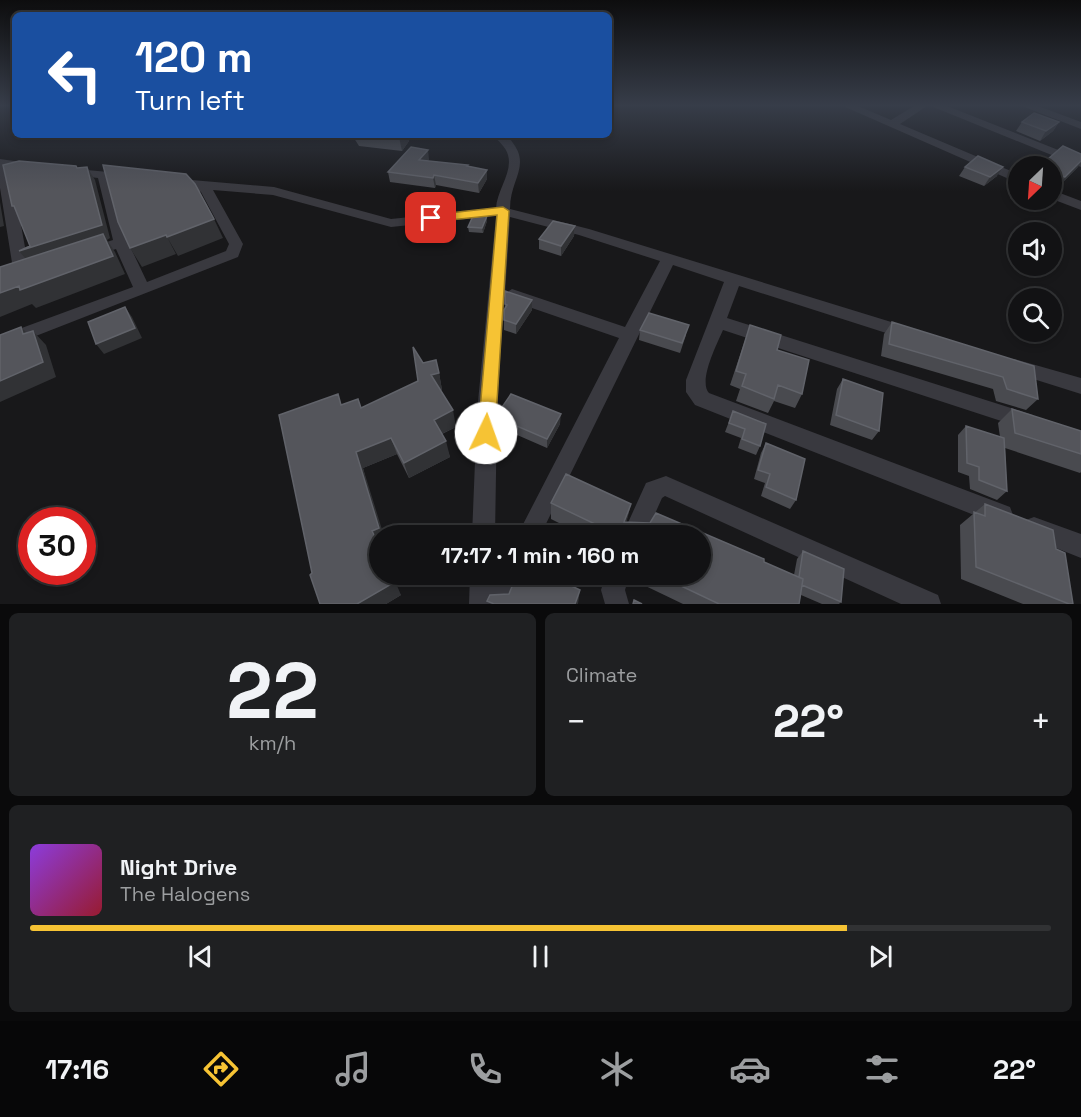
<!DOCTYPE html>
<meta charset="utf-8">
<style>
body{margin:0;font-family:"Space Grotesk",sans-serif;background:#1f2022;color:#f1f3f6;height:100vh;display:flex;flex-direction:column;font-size:22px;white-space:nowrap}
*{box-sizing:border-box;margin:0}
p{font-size:20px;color:#9c9ea0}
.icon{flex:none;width:33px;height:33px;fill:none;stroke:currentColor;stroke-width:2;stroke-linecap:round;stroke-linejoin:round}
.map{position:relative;height:604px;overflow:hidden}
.drawer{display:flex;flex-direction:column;gap:9px;padding:9px;background:#0a0a0b;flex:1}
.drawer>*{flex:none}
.banner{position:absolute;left:12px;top:12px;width:600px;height:126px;border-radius:9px;box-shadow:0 3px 9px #0003,0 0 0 2px #313234;background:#1a4fa0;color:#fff;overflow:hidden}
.needle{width:39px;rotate:205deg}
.fabs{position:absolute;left:1008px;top:156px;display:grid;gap:12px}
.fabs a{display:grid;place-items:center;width:54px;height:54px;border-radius:50%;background:#121214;box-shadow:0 3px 9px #0003,0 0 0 2px #313234;font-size:30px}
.speed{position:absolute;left:18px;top:507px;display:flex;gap:12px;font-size:30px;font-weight:700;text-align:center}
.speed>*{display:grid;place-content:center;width:78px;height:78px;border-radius:50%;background:#121214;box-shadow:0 3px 9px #0003,0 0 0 2px #313234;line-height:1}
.speed .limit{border:9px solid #d22;background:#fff;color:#111}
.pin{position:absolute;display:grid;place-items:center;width:51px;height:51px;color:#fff;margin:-26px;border-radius:12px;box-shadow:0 3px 9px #0006}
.me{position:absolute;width:66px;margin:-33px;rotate:3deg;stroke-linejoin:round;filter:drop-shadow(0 0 4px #0008)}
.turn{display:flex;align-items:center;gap:21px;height:126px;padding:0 24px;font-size:27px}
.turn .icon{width:78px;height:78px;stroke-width:2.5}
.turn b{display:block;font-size:42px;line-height:51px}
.big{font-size:45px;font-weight:600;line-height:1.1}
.drawer .tile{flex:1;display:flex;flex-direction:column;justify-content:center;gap:9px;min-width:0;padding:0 21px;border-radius:9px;background:#1f2022}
.drawer .dial{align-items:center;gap:0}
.dial b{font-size:78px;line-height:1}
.song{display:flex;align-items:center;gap:18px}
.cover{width:72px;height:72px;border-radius:9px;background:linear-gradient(135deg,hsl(270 70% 55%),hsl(350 70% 35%))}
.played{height:6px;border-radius:3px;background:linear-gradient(90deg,#f6c334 80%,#313234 80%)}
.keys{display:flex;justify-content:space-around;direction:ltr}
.heat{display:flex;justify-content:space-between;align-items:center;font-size:33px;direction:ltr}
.drawer .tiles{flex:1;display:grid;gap:9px;grid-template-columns:1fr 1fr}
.tile:last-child{grid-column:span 2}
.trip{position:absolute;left:369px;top:525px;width:342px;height:60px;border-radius:30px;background:#121214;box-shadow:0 3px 9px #0003,0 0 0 2px #313234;font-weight:600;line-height:60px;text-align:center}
.dock{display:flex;height:96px;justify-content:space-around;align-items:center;background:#070708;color:#9c9ea0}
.dock .icon{width:42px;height:42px}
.dock .on{color:#f6c334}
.dock b{font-size:27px;color:#f1f3f6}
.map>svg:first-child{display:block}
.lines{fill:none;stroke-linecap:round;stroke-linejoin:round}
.minor{fill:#39393f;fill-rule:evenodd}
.wall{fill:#494a4f}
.shaded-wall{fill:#313235}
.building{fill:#54555b;stroke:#61636a;stroke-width:1.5}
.route{fill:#f6c334;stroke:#a07f22;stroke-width:1.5}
</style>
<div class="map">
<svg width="1081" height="604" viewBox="0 0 1081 604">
<rect width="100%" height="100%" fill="#18181a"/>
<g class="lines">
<path class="minor" d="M843 106H858L891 120 914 106H927L900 124 1018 174V183Z
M931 106H947L1081 159V167Z
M1022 106H1038L1081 122V129Z
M493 135H506C535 164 510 176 510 209L589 229 914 329 917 334 914 339 908 340 739 286 727 318 1033 415 1036 421 1033 427 1026 429 723 330C717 344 698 381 709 393L1010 507 1013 515 1010 523 1002 526 695 405 686 392V380L724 282 673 265 540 536H517L619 338 506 299 504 296 497 412 495 536H472L477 412 496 216 391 227 273 195 213 190 243 244 238 257 0 350V336L133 287 116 249 90 257 82 252 85 249 113 240 98 178 64 174 63 171 64 168 131 174 133 177 131 180 111 179 128 242 147 282 226 251 229 244 201 192 193 188 168 184 166 181 168 178 274 187 391 219 496 208C497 190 513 172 508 155 506 147 498 141 493 135ZM510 217 579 235 660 261 625 327 512 289 505 294Z
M0 159 28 163 34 167 28 171 8 169 16 197 30 275 28 279H16L14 275 0 188Z
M1052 190 1081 201V210L1052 199Z
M1014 359 1081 378V394L1008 371 1005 366 1008 361Z
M666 476 938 595 941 604H901L665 496 662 498 645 536H622L646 483Z
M1034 517 1081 534V558L1026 536 1023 528 1026 520Z
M470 574H494V579L496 574H521L508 604H469Z
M606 574H630L625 590 629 604H605L601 590Z"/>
</g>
<path class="wall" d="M1022 122H1059L1053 131 1040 141 1016 131Z
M352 135H409L408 136 409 141 402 151 359 146Z
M1081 154V163L1077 168 1056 189 1052 195V166Z
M429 159 428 161 487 170V179L479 193 436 185 435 188 390 182 388 172Z
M965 167 997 176 984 186 959 176Z
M1018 185V200H1047L1036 209 1010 198Z
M487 221 483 233 469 232 468 227Z
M575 226 574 236 561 256 539 249V239Z
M505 304 532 310 516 334 504 330V320Z
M892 322 1034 366 1038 399 1026 410 996 401 993 389 881 356 884 334Z
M750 325 777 350 802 394 795 408 774 401 768 413 736 401 740 389 730 385Z
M640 330 686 335 680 353 639 340Z
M423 363 439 373 442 390H441L456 427 442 434 450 457 409 478 397 454 363 468 380 536V574L401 595 386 604H320L312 573 342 404 361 408 418 381Z
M843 379 879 431 872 440 830 425 837 389Z
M1012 409 1081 431V472L1080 473 1005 448 1007 491 997 500 970 489 969 476 958 472V435L966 426 1000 437 998 423Z
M733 411 760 446 756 455 738 448 741 438 725 432Z
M498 418 560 424 547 448 499 427Z
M766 443 796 500 790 509 761 496 765 483 754 479 761 453Z
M566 474 631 504 626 522 650 523 656 513 764 559V562L794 575 797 559 803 551 844 569 841 602 839 604H822L801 595 799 604H683L631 579 632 574H700V536H585L551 519V503Z
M985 504 1056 549 1073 604H1023L961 579 960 525Z"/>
<path class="shaded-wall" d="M1059 122 1053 131 1040 141 1046 131Z
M401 135H409L408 136 409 141 402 151 399 137Z
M428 150 429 159 421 170 419 160Z
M1081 161V163L1077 168 1056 189 1065 177Z
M87 167 95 180 110 238 107 240 115 252 125 274 36 308 32 304 0 317V293L30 264 19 251 102 225Z
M1003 167 997 176 984 186 990 177Z
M487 170V179L479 193 478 183Z
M434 175 436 185 435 188 433 178Z
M1042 200H1047L1036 209Z
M0 202 4 226 0 227Z
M487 216V221L483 233 482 228Z
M214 219 223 238 178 256 167 237Z
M575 226 574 236 561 256V246Z
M166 235 176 254 142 267 130 248Z
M532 300V310L516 334V324Z
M125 307 132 317 142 338 104 354 96 344Z
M21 327 35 341 23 334Z
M33 331 46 345 56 377 0 402V381Z
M439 373 442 390 434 392 431 375Z
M453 410 456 427 437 436 434 420Z
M561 414 560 424 547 448V439Z
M391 438 397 454 363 468 384 536H380L379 546 372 531 356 452Z
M446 441 450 457 409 478 404 463Z
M631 504 627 520 621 536 624 522Z
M392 574 401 595 386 604H357Z
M580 590 578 604H575Z"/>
<path class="building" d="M1034 113 1059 122 1046 131 1022 122Z
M379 135H401L399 137Z
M1063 146 1081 154V161L1065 177 1060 176 1059 185 1052 191V166H1040Z
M411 147 428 150 419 160 468 165 467 166 487 170 478 183 434 175 433 178 388 172Z
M978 156 1003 167 990 177 965 167Z
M19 161 76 166 77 168 87 167 102 225 19 251 30 246 14 206H12L3 165Z
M103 165 186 174 195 184 214 219 167 237 166 235 130 248 118 222Z
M473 216H487L482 228 468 227Z
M553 221 575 226 561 246 539 239Z
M103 234 113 256 20 290 19 286 0 293V267Z
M505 291 532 300 516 324 504 320V310L507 305 505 304Z
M125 307 135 328 96 344 88 322Z
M649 313 689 325 682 343 640 330Z
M892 322 1034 366 1038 399 1007 389 1003 377 889 344Z
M750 325 781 335 777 350 809 360 802 394 778 385 774 399 742 386 746 374 736 371Z
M21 327 23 334 33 331 43 362 0 381V335Z
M413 347 423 363 436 360 439 373 431 375 453 410 434 420 446 441 404 463 391 438 356 452 379 528 372 531 380 547V574H392L395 582 357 604H320L310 575 312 573 279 415 338 394 341 405 358 399 361 408 418 381Z
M843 379 883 393 879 431 836 415Z
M511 394 561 414 547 439 498 418V413Z
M1012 409 1081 431V454L1015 433Z
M733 411 766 424 760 446 742 439 745 429 729 423Z
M966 426 1004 438 1007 491 979 480V467L967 463Z
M766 443 805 459 796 500 766 487 770 474 758 470Z
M566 474 631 504 624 522 650 523 656 513 764 559V562L803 579 799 604H719L656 574H700V536H620L551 503Z
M985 504 1053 530 1056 549 1065 553 1073 604H1069L976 567 974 512 985 516Z
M803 551 844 569 841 602 802 585 803 579 799 577Z
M517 574H546L580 590 575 604H494L487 601 490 595 509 594Z
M634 600 642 604H633Z"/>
<linearGradient id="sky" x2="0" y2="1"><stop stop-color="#0d0d0e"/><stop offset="0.55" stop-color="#373d49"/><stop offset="1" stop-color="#373d49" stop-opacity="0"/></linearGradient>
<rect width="1081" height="191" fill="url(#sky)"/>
<path class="route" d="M503 207 509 211 495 433 492 438 486 440 480 438 478 433 497 215 431 222 425 218 431 215Z"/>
</svg>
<div class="fabs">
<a><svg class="needle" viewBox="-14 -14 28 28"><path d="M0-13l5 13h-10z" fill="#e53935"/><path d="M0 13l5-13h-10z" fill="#9c9ea0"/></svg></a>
<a><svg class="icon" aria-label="sound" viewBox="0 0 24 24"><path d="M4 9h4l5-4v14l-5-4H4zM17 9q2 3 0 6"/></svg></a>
<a><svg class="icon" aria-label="search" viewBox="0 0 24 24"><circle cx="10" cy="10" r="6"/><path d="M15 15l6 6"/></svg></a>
</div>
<div class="speed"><div class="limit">30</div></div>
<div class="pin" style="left:431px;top:218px;background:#d93025"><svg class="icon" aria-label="arrive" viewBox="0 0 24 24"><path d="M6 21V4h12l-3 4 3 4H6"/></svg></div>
<svg class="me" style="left:486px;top:433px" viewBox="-20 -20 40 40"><circle r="19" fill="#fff"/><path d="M0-13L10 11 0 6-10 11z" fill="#f6c334"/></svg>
<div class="trip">17:17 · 1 min · 160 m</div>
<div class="banner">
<div class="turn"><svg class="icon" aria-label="left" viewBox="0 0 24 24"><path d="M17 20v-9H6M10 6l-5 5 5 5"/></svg><div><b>120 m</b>Turn left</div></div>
</div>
</div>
<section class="drawer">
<div class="tiles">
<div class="tile dial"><b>22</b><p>km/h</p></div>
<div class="tile"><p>Climate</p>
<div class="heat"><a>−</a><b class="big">22°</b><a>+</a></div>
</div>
<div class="tile">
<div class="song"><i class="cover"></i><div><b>Night Drive</b><p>The Halogens</p></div></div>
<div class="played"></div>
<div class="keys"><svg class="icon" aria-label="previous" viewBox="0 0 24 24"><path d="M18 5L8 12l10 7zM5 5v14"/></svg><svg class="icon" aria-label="pause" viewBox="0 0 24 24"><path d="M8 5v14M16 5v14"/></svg><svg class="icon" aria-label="next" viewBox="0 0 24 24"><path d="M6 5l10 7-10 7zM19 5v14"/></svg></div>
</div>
</div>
</section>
<nav class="dock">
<b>17:16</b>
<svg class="icon on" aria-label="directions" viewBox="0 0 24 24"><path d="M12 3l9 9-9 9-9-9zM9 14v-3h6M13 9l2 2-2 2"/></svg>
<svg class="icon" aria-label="music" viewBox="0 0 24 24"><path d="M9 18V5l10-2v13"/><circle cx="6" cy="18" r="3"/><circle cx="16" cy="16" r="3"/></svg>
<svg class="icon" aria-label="phone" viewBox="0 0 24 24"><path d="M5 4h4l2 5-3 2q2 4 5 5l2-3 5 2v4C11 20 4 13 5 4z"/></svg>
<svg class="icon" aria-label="climate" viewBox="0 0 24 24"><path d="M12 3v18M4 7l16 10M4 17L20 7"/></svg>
<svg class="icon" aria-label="car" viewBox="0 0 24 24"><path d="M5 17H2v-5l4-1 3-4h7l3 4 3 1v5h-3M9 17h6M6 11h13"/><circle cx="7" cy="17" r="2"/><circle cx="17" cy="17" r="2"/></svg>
<svg class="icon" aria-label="filters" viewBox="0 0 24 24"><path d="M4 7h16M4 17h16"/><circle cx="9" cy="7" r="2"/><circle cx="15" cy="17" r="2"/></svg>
<b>22°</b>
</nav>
